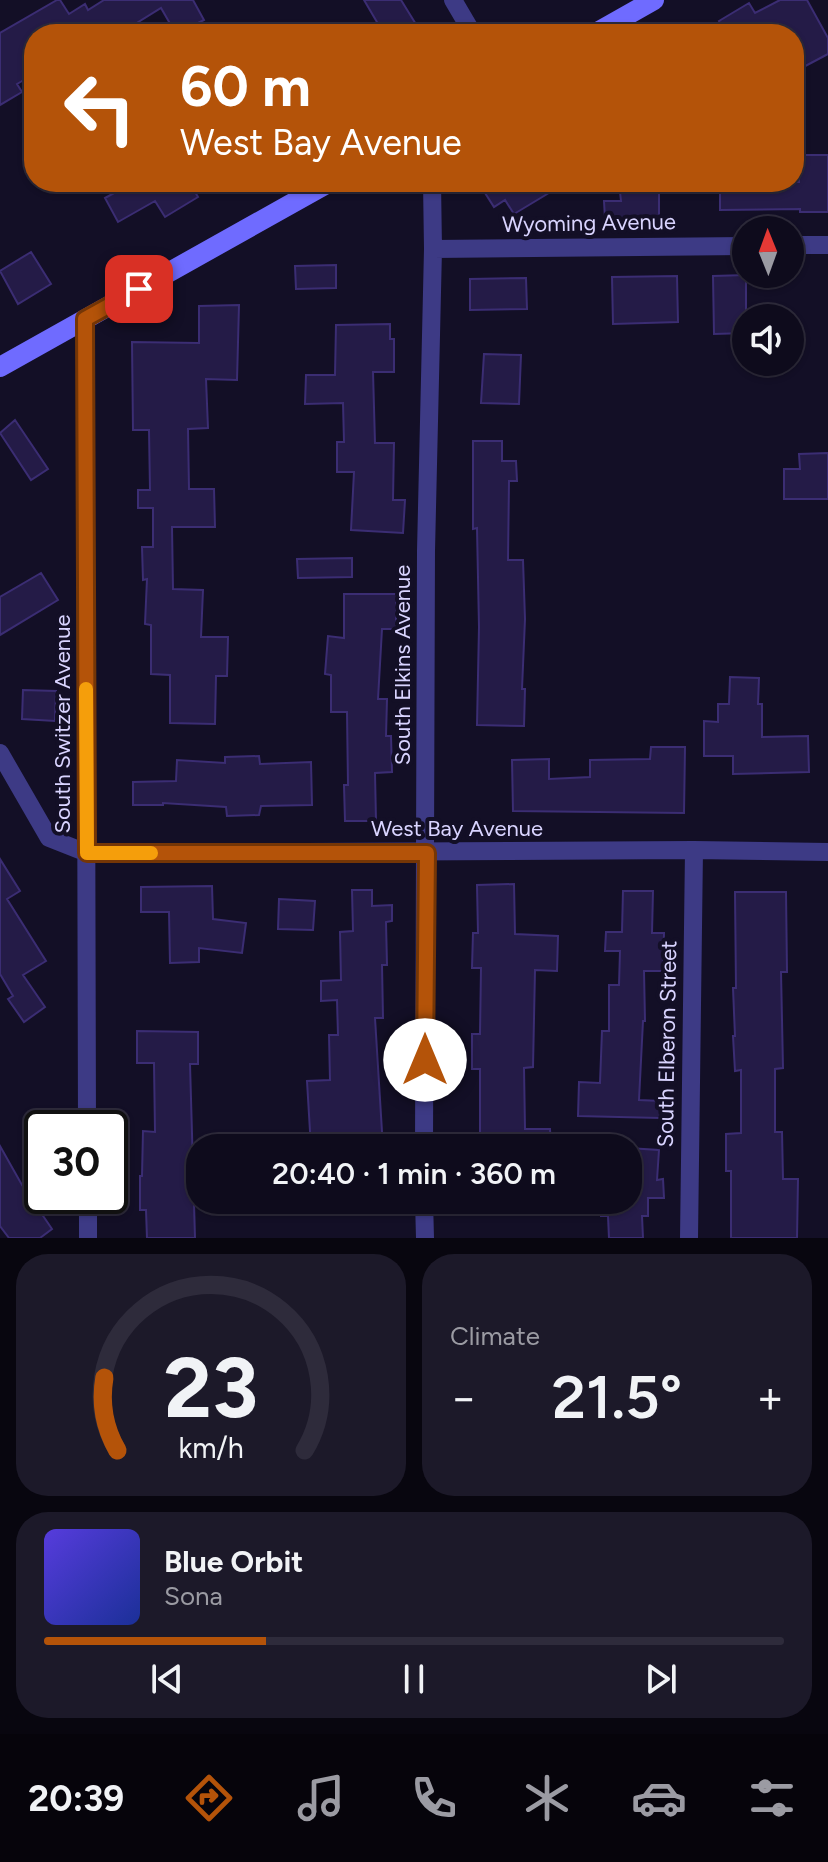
<!DOCTYPE html>
<meta charset="utf-8">
<style>
body{margin:0;font-family:Figtree,sans-serif;background:#1c1929;color:#f1f3f6;height:100vh;display:flex;flex-direction:column;font-size:30px;white-space:nowrap}
*{box-sizing:border-box;margin:0}
p{font-size:26px;color:#9b9ba3}
.icon{flex:none;width:44px;height:44px;fill:none;stroke:currentColor;stroke-width:2;stroke-linecap:round;stroke-linejoin:round}
.map{position:relative;height:1238px;overflow:hidden}
.side{display:flex;flex-direction:column;gap:16px;padding:16px;background:#08060f;flex:1}
.side>*{flex:none}
.top-card{position:absolute;left:24px;top:24px;width:780px;height:168px;border-radius:32px;box-shadow:0 2px 6px #0004,0 0 0 2px #2e2b3b;background:#b45309;color:#fff;overflow:hidden}
.needle{width:52px;rotate:359deg}
.buttons{position:absolute;left:732px;top:216px;display:grid;gap:16px}
.buttons a{display:grid;place-items:center;width:72px;height:72px;border-radius:50%;background:#0e0b1c;box-shadow:0 2px 6px #0004,0 0 0 2px #2e2b3b;font-size:40px}
.speed{position:absolute;left:24px;top:1110px;display:flex;gap:16px;font-size:40px;font-weight:700;text-align:center}
.speed>*{display:grid;place-content:center;width:104px;height:104px;border-radius:50%;background:#0e0b1c;box-shadow:0 2px 6px #0004,0 0 0 2px #2e2b3b;line-height:1}
.speed .limit{border:4px solid #111;border-radius:12px;background:#fff;color:#111}
.pin{position:absolute;display:grid;place-items:center;width:68px;height:68px;color:#fff;margin:-34px;border-radius:16px;box-shadow:0 4px 12px #0006}
.me{position:absolute;width:88px;margin:-44px;rotate:0deg;stroke-linejoin:round;filter:drop-shadow(0 0 6px #0008)}
.turn{display:flex;align-items:center;gap:28px;height:168px;padding:0 24px;font-size:36px}
.turn .icon{width:104px;height:104px;stroke-width:2.5}
.turn b{display:block;font-size:56px;line-height:68px}
.big{font-size:60px;font-weight:600;line-height:1.1}
.side .tile{flex:1;display:flex;flex-direction:column;justify-content:center;gap:12px;min-width:0;padding:0 28px;border-radius:32px;background:#1c1929}
.side .dial{align-items:center;gap:0}
.dial svg{height:208px;overflow:visible;fill:none;stroke:#2e2b3b;stroke-width:7;stroke-linecap:round;text-anchor:middle}
.dial text{fill:#f1f3f6;stroke:none}
.song{display:flex;align-items:center;gap:24px}
.cover{width:96px;height:96px;border-radius:12px;background:linear-gradient(135deg,hsl(250 70% 55%),hsl(230 70% 35%))}
.played{height:8px;border-radius:4px;background:linear-gradient(90deg,#b45309 30%,#2e2b3b 30%)}
.keys{display:flex;justify-content:space-around;direction:ltr}
.heat{display:flex;justify-content:space-between;align-items:center;font-size:44px;direction:ltr}
.side .tiles{flex:1;display:grid;gap:16px;grid-template-columns:1fr 1fr}
.tile:last-child{grid-column:span 2}
.trip{position:absolute;left:186px;top:1134px;width:456px;height:80px;border-radius:32px;background:#0e0b1c;box-shadow:0 2px 6px #0004,0 0 0 2px #2e2b3b;font-weight:600;line-height:80px;text-align:center}
.dock{display:flex;height:128px;justify-content:space-around;align-items:center;background:#06040b;color:#9b9ba3}
.dock .icon{width:56px;height:56px}
.dock .current{color:#b45309}
.dock b{font-size:36px;color:#f1f3f6}
.map>svg:first-child{display:block}
.building{fill:#241b47;stroke:#3b2d73;stroke-width:2}
.lines{fill:none;stroke-linecap:round;stroke-linejoin:round}
.street{stroke:#3d3a85;stroke-width:18}
.secondary{stroke:#6f6bff;stroke-width:20}
.route-casing{stroke:#753606;stroke-width:20}
.route{stroke:#b45309;stroke-width:14}
.slow{stroke:#f59e0b;stroke-width:14}
.labels{text-anchor:middle;dominant-baseline:central;stroke-width:8;stroke-linejoin:round;paint-order:stroke}
.street-label{font-size:22px;fill:#d9d4ff;stroke:#130f26}
</style>
<div class="map">
<svg width="828" height="1238" viewBox="0 0 828 1238">
<rect width="100%" height="100%" fill="#130f26"/>
<path class="building" d="M57 0H60L69 14 85 4 88 10 104 0H193L204 20 176 34 161 8 119 34H34V74L17 84 22 92 0 105V33Z
M364 0H401L422 34H384Z
M780 0H807L828 38V54L794 72V34H727L719 21 749 3 755 13Z
M799 155H828V212H800V209L720 210V182H799Z
M134 182H189L198 197 165 217 155 201 118 222 105 198Z
M478 182H567L514 214 505 200 494 207Z
M659 184V217L605 219 604 201H621L620 192H631V186Z
M31 252 51 284 18 304 0 271Z
M336 265V288L296 289 295 266Z
M746 275V333L714 334 713 276Z
M677 276 678 322 613 324 612 277Z
M526 278 527 309 470 310V279Z
M239 305 237 380 206 379 208 428 188 429 189 489H214L215 527H172L173 589 203 590 201 637H228L227 676H216L215 724 170 723V675L151 674V625L145 624 147 579 143 580 142 547H153V508H138V490H150L149 430H133L132 342 199 343V306Z
M390 324V339H394V372H373L375 443H394L393 500H405L403 533 351 530 354 472H337V442H344L343 403 305 404 306 375H335L336 325Z
M484 354 521 355 519 404 481 403Z
M15 420 48 469 31 480 0 433Z
M473 441H502V461H516L517 481H509L508 560H523L525 619 522 689H525L524 726 477 725 479 627 477 528 473 529Z
M828 453V499H784V469H800L799 454Z
M352 558V577L298 578 297 559Z
M41 573 58 600 0 635V597Z
M344 594H396V629H382L378 699H387L386 736H391L392 772 375 773 376 821H345L344 785H348L347 712H331V675L325 674 328 636 344 638Z
M730 677 759 678 758 704H762V737L808 736 809 772 733 774V756H704V721L718 722V704H729Z
M23 690 56 691 55 721 22 719Z
M651 747H685L684 813 513 811 512 760 549 759V779L590 777V760L650 759Z
M259 756 260 764 311 762 312 805 261 806 259 815 227 816 226 807 163 803V805H133V782L176 781 177 760 225 763V757Z
M0 859 20 891 7 899 46 961 23 975 45 1007 24 1022 8 999 13 996 0 974Z
M514 884 515 934 558 936 557 971 535 970 533 1067 524 1068 525 1129H550L551 1148H480V1069H472V1034H480L481 968H472L473 933H478L477 885Z
M212 886 213 919 246 923 242 953 199 948V962L170 963 169 912H141V887Z
M352 890H372V906L392 905V921L386 922 387 965H382L383 1018H375L383 1148H311L307 1081 330 1080 329 1035H338L337 1000 321 1001V981L341 980 340 932 353 931Z
M623 891H653L652 933H664L663 971H644L645 1021H643L639 1100 661 1101 660 1118 578 1116 579 1082 600 1083 602 1031H609V985H619L620 951H605L606 932H622Z
M735 892H786L787 972H781L783 1068 775 1069V1132H782L783 1179H798L797 1238H731V1171H726V1134L741 1133V1070L735 1071 733 1036H735L733 988H736Z
M279 899 315 901 313 930 278 929Z
M137 1031 198 1032V1064H190L195 1238H147L146 1210H140V1176H142L143 1131 155 1132 154 1063H137Z
M0 1146 22 1185 52 1229 40 1238H9L0 1226Z
M628 1148 659 1150 657 1180 663 1179 664 1198H648V1216H642L643 1238H609L608 1216H601V1200H628Z"/>
<g class="lines">
<path class="street" d="M453 0 473 34
M790 245H828
M433 249 746 246
M85 319 87 1128
M0 753 49 838 87 853 694 850 828 852
M424 1148 426 551 433 249 432 182
M88 1196V1238
M424 1200 425 1238
M689 1238 694 850"/>
<path class="secondary" d="M594 34 654 0
M0 367 330 182"/>
</g>
<g class="lines">
<g class="route-casing">
<path id="route" d="M139 289 85 319 87 853H427L425 1060"/>
</g>
<use href="#route" class="route"/>
<path class="slow" d="M86 689 87 853H151"/>
</g>
<g class="labels">
<g class="street-label">
<text transform="translate(589 223) rotate(-1)">Wyoming Avenue</text>
<text transform="translate(402 665) rotate(-90)">South Elkins Avenue</text>
<text transform="translate(62 724) rotate(-90)">South Switzer Avenue</text>
<text x="457" y="828">West Bay Avenue</text>
<text transform="translate(667 1044) rotate(-89)">South Elberon Street</text>
</g>
</g>
</svg>
<div class="buttons">
<a><svg class="needle" viewBox="-14 -14 28 28"><path d="M0-13l5 13h-10z" fill="#e53935"/><path d="M0 13l5-13h-10z" fill="#9b9ba3"/></svg></a>
<a><svg class="icon" aria-label="sound" viewBox="0 0 24 24"><path d="M4 9h4l5-4v14l-5-4H4zM17 9q2 3 0 6"/></svg></a>
</div>
<div class="speed"><div class="limit">30</div></div>
<div class="pin" style="left:139px;top:289px;background:#d93025"><svg class="icon" aria-label="arrive" viewBox="0 0 24 24"><path d="M6 21V4h12l-3 4 3 4H6"/></svg></div>
<svg class="me" style="left:425px;top:1060px" viewBox="-20 -20 40 40"><circle r="19" fill="#fff"/><path d="M0-13L10 11 0 6-10 11z" fill="#b45309"/></svg>
<div class="trip">20:40 · 1 min · 360 m</div>
<div class="top-card">
<div class="turn"><svg class="icon" aria-label="left" viewBox="0 0 24 24"><path d="M17 20v-9H6M10 6l-5 5 5 5"/></svg><div><b>60 m</b>West Bay Avenue</div></div>
</div>
</div>
<section class="side">
<div class="tiles">
<div class="tile dial"><svg viewBox="0 0 100 80">
<path d="M14 69A42 42 0 1 1 86 69"/>
<path d="M14 69A42 42 0 0 1 9 41" stroke="#b45309"/>
<text x="50" y="56" font-size="32" font-weight="700">23</text>
<text x="50" y="72" font-size="11">km/h</text>
</svg></div>
<div class="tile"><p>Climate</p>
<div class="heat"><a>−</a><b class="big">21.5°</b><a>+</a></div>
</div>
<div class="tile">
<div class="song"><i class="cover"></i><div><b>Blue Orbit</b><p>Sona</p></div></div>
<div class="played"></div>
<div class="keys"><svg class="icon" aria-label="previous" viewBox="0 0 24 24"><path d="M18 5L8 12l10 7zM5 5v14"/></svg><svg class="icon" aria-label="pause" viewBox="0 0 24 24"><path d="M8 5v14M16 5v14"/></svg><svg class="icon" aria-label="next" viewBox="0 0 24 24"><path d="M6 5l10 7-10 7zM19 5v14"/></svg></div>
</div>
</div>
</section>
<nav class="dock">
<b>20:39</b>
<svg class="icon current" aria-label="directions" viewBox="0 0 24 24"><path d="M12 3l9 9-9 9-9-9zM9 14v-3h6M13 9l2 2-2 2"/></svg>
<svg class="icon" aria-label="music" viewBox="0 0 24 24"><path d="M9 18V5l10-2v13"/><circle cx="6" cy="18" r="3"/><circle cx="16" cy="16" r="3"/></svg>
<svg class="icon" aria-label="phone" viewBox="0 0 24 24"><path d="M5 4h4l2 5-3 2q2 4 5 5l2-3 5 2v4C11 20 4 13 5 4z"/></svg>
<svg class="icon" aria-label="climate" viewBox="0 0 24 24"><path d="M12 3v18M4 7l16 10M4 17L20 7"/></svg>
<svg class="icon" aria-label="car" viewBox="0 0 24 24"><path d="M5 17H2v-5l4-1 3-4h7l3 4 3 1v5h-3M9 17h6M6 11h13"/><circle cx="7" cy="17" r="2"/><circle cx="17" cy="17" r="2"/></svg>
<svg class="icon" aria-label="filters" viewBox="0 0 24 24"><path d="M4 7h16M4 17h16"/><circle cx="9" cy="7" r="2"/><circle cx="15" cy="17" r="2"/></svg>
</nav>
